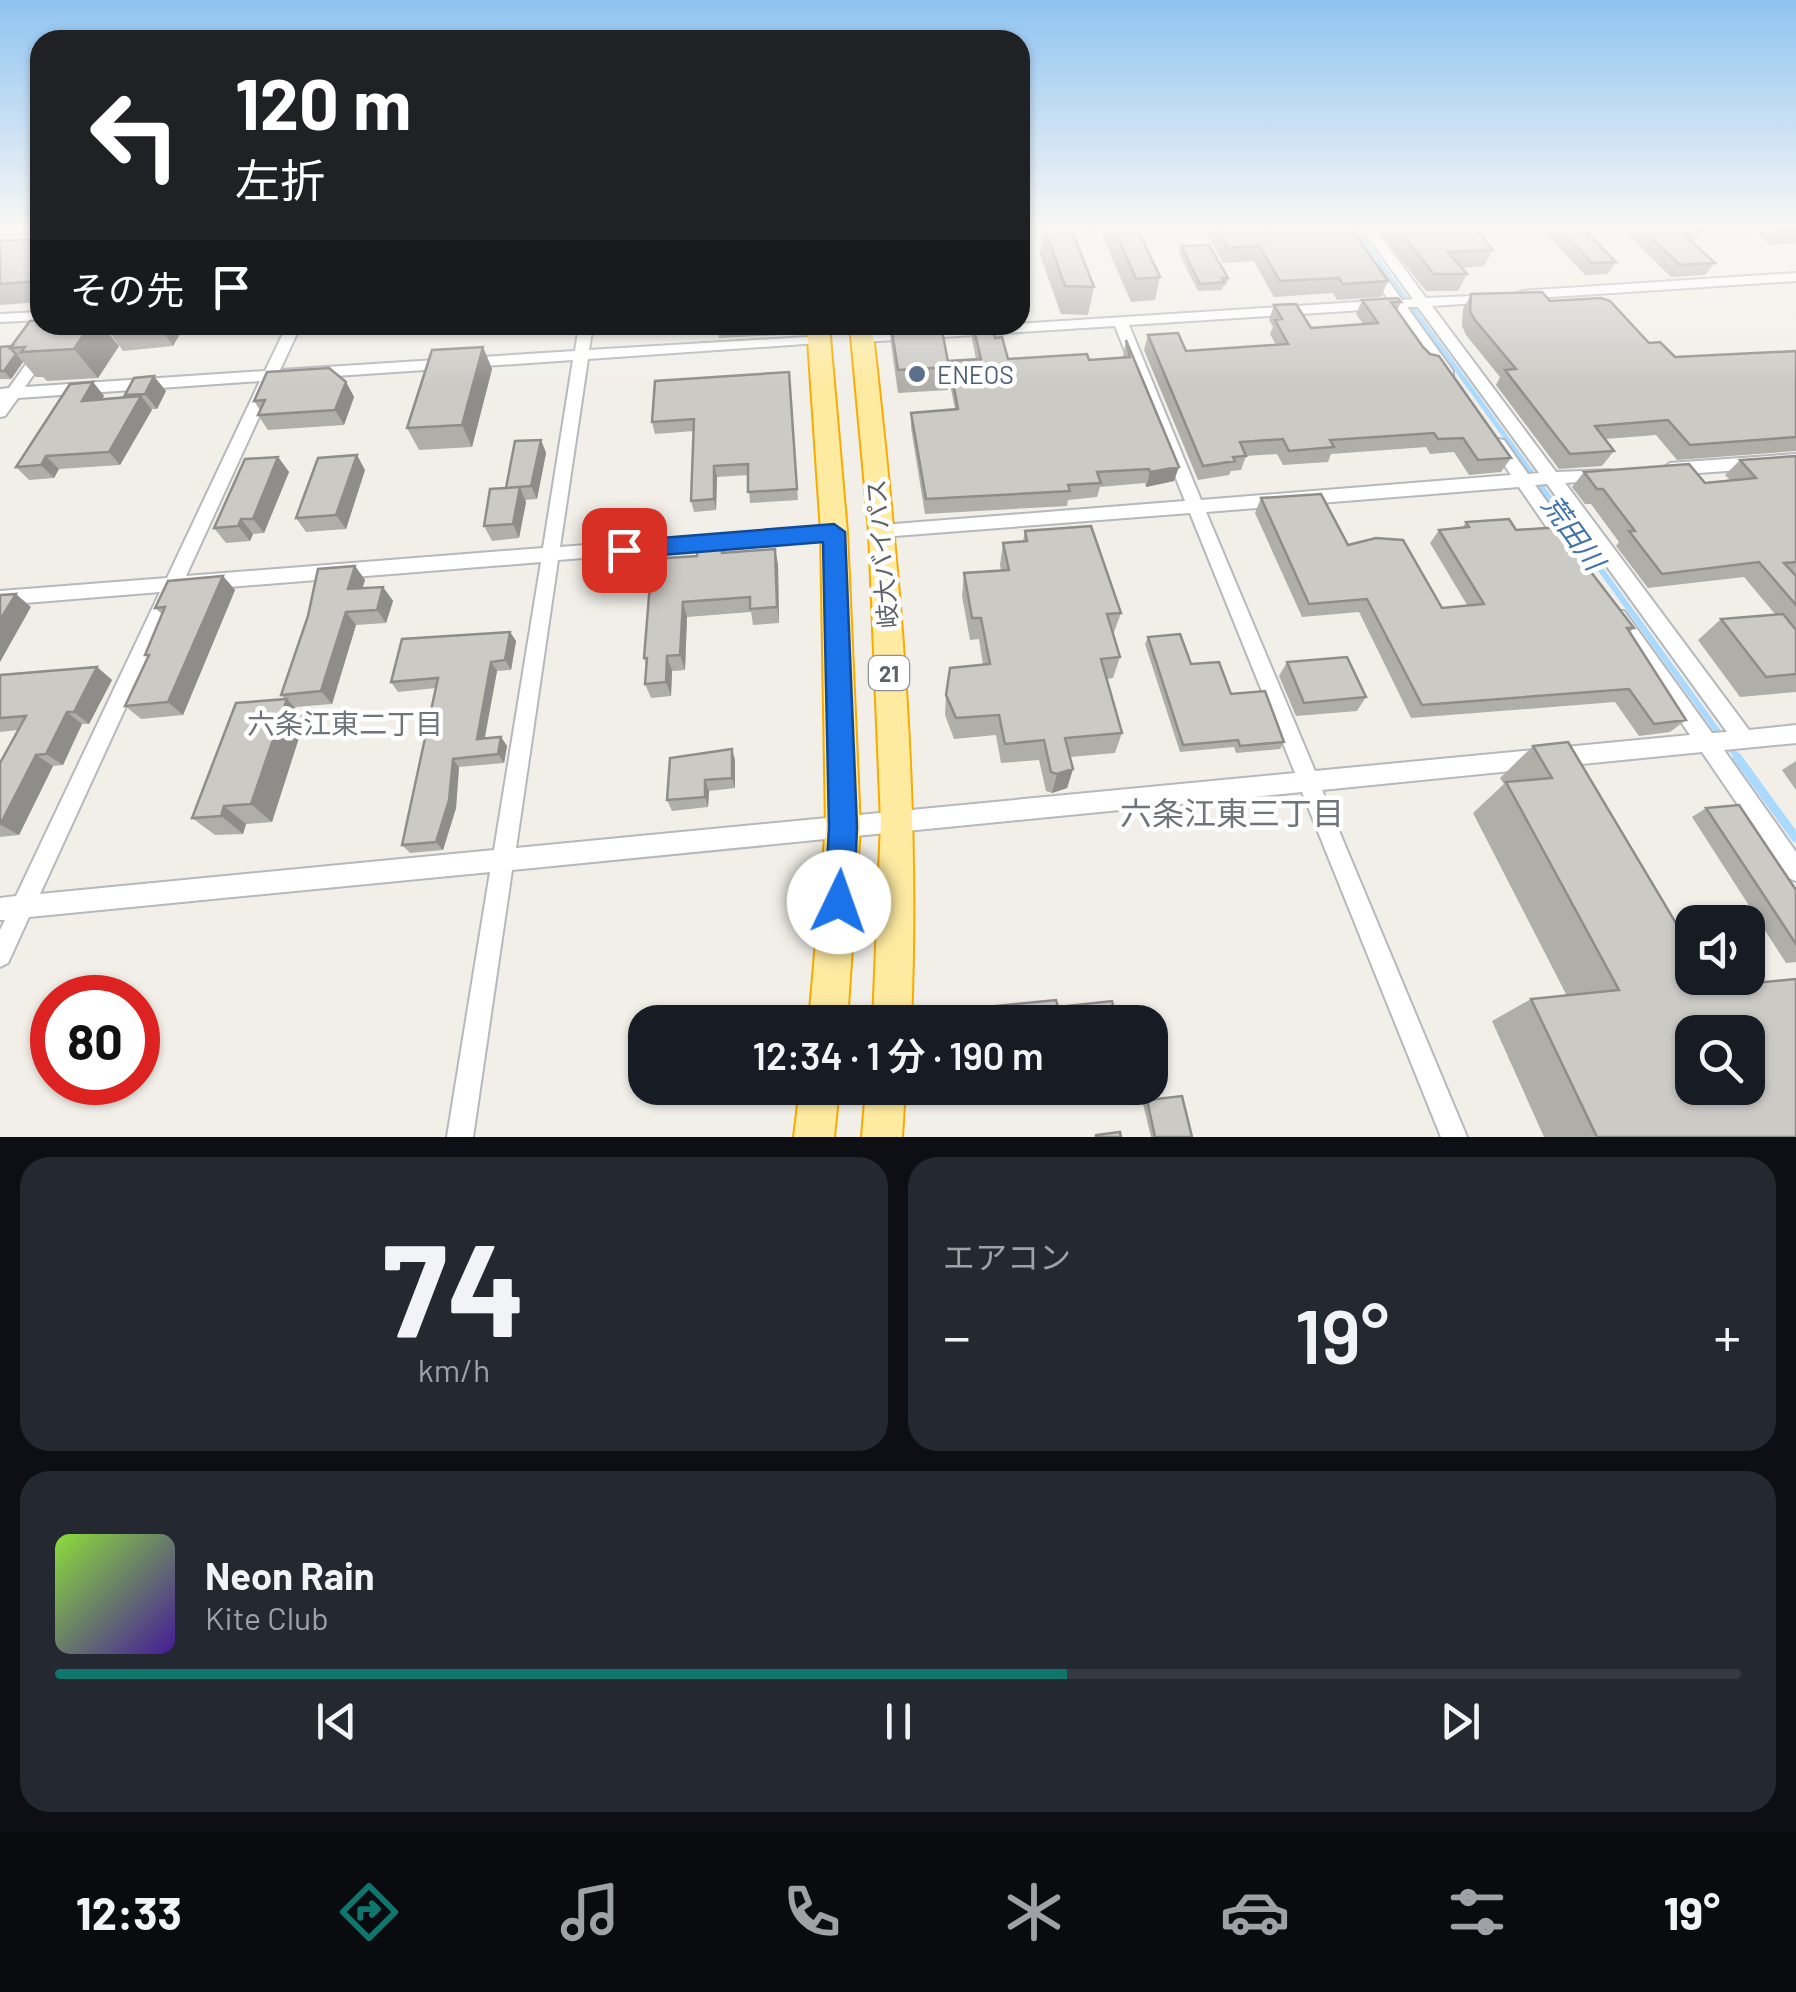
<!DOCTYPE html>
<html lang="ja">
<meta charset="utf-8">
<style>
body{margin:0;font-family:Barlow,"Noto Sans JP",sans-serif;background:#242831;color:#f1f3f6;height:100vh;display:flex;flex-direction:column;font-size:38px;white-space:nowrap}
*{box-sizing:border-box;margin:0}
p{font-size:32px;color:#9ea1a6}
.icon{flex:none;width:55px;height:55px;fill:none;stroke:currentColor;stroke-width:2;stroke-linecap:round;stroke-linejoin:round}
.map{position:relative;height:1137px;overflow:hidden}
.sheet{display:flex;flex-direction:column;gap:20px;padding:20px;background:#0d0f14;flex:1}
.sheet>*{flex:none}
.hud{position:absolute;left:30px;top:30px;width:1000px;height:305px;border-radius:30px;box-shadow:0 2px 8px #0004;background:#202124;color:#fff;overflow:hidden}
.controls{position:absolute;left:1675px;top:905px;display:grid;gap:20px}
.controls a{display:grid;place-items:center;width:90px;height:90px;border-radius:20px;background:#171b24;box-shadow:0 2px 8px #0004;font-size:50px}
.speed{position:absolute;left:30px;top:975px;display:flex;gap:20px;font-size:50px;font-weight:700;text-align:center}
.speed>*{display:grid;place-content:center;width:130px;height:130px;border-radius:50%;background:#171b24;box-shadow:0 2px 8px #0004;line-height:1}
.speed .limit{border:15px solid #d22;background:#fff;color:#111}
.pin{position:absolute;display:grid;place-items:center;width:85px;height:85px;color:#fff;margin:-42px;border-radius:20px;box-shadow:0 5px 15px #0006}
.me{position:absolute;width:110px;margin:-55px;rotate:3deg;stroke-linejoin:round;filter:drop-shadow(0 0 8px #0008)}
.turn{display:flex;align-items:center;gap:35px;height:210px;padding:0 40px;font-size:45px}
.turn .icon{width:130px;height:130px;stroke-width:2.5}
.turn b{display:block;font-size:70px;line-height:85px}
.then{display:flex;align-items:center;height:95px;padding:0 40px;background:#0003;gap:20px;font-size:38px}
.big{font-size:75px;font-weight:600;line-height:1.1}
.sheet .card{flex:1;display:flex;flex-direction:column;justify-content:center;gap:15px;min-width:0;padding:0 35px;border-radius:30px;background:#242831}
.sheet .dial{align-items:center;gap:0}
.dial b{font-size:130px;line-height:1}
.song{display:flex;align-items:center;gap:30px}
.cover{width:120px;height:120px;border-radius:15px;background:linear-gradient(135deg,hsl(90 70% 55%),hsl(260 70% 35%))}
.played{height:10px;border-radius:5px;background:linear-gradient(90deg,#0f766e 60%,#363941 60%)}
.keys{display:flex;justify-content:space-around;direction:ltr}
.heat{display:flex;justify-content:space-between;align-items:center;font-size:55px;direction:ltr}
.sheet .tiles{flex:1;display:grid;gap:20px;grid-template-columns:1fr 1fr}
.card:last-child{grid-column:span 2}
.trip{position:absolute;left:628px;top:1005px;width:540px;height:100px;border-radius:30px;background:#171b24;box-shadow:0 2px 8px #0004;font-weight:600;line-height:100px;text-align:center}
.menu{display:flex;height:160px;justify-content:space-around;align-items:center;background:#090b0e;color:#9ea1a6}
.menu .icon{width:70px;height:70px}
.menu .active{color:#0f766e}
.menu b{font-size:45px;color:#f1f3f6}
.map>svg:first-child{display:block}
.lines{fill:none;stroke-linecap:round;stroke-linejoin:round}
.stream-far2{stroke:#aadaff;stroke-width:5}
.stream-far1{stroke:#aadaff;stroke-width:6}
.stream{stroke:#aadaff;stroke-width:9}
.minor-casing{stroke:#b5b8bc;stroke-width:4}
.secondary-casing{stroke:#b6babf;stroke-width:5}
.trunk-casing{stroke:#f9ab00;stroke-width:4}
.minor{fill:#fff;fill-rule:evenodd}
.secondary{fill:#fff;fill-rule:evenodd}
.trunk{fill:#feeaa1;fill-rule:evenodd}
.wall{fill:#afaea9}
.shaded-wall{fill:#8f8d8a}
.building{fill:#cccac5;stroke:#8f8d8a;stroke-width:2.5;fill-rule:evenodd}
.route{fill:#1a73e8;stroke:#114b97;stroke-width:2.5}
.service-dot{fill:#5c6f8a;stroke:#fff;stroke-width:4}
.labels{text-anchor:middle;dominant-baseline:central;stroke-width:9;stroke-linejoin:round;paint-order:stroke}
.shield{fill:#fff;stroke:#8f9295;stroke-width:2.5}
.shield-label{font-size:22px;font-weight:bold;fill:#5f6368}
.service-label{font-size:25px;fill:#4e5e75;stroke:#fff;text-anchor:start}
.street-label{font-size:25px;fill:#5f6368;stroke:#fff}
.water-label{font-size:28px;font-style:italic;fill:#4174aa;stroke:#fff}
.neighbourhood-label{font-size:28px;fill:#70757a;stroke:#fff}
.near-neighbourhood-label{font-size:32px;fill:#70757a;stroke:#fff}
</style>
<div class="map">
<svg width="1796" height="1137" viewBox="0 0 1796 1137">
<rect width="100%" height="100%" fill="#f1efe8"/>
<g class="lines">
<path class="stream-far2" d="M1353 226 1523 461"/>
<path class="stream-far1" d="M1521 459 1721 736
M1729 746 1739 759"/>
<path class="stream" d="M1737 757 1796 838"/>
<g class="minor-casing">
<path id="minor" d="M1360 226H1373L1426 298 1496 295V301L1491 302 1432 306 1556 472 1610 470 1612 474 1610 478 1604 480 1565 483 1749 730 1796 725V743L1724 750 1796 852V881L1788 878 1702 752 1322 790 1467 1137H1441L1302 792 512 870 473 1137H447L490 872 29 917 8 963 0 967V930L5 920H0V898L16 896 160 592 0 605V591L167 578 260 381 18 398 5 416 0 417V389L9 388 54 325H68L25 387 265 371 287 325H301L280 370 575 351 579 325H593L589 350 824 336 826 339 819 343 588 359 560 547 834 526 842 532 834 538 558 560 516 848 1295 773 1190 513 882 537 874 531 882 525 1185 501 1115 326 863 342 856 338 863 334 1389 300 1366 269 1373 265 1378 266 1402 300 1413 299ZM1407 307H1418L1539 473 1528 474 1504 440 1498 439 1490 444 1511 475 1201 500 1129 325 1394 308 1443 377H1453V371ZM573 360 543 548 186 576 276 380ZM1547 484 1727 732 1712 733 1624 611H1612L1609 616 1612 621 1690 735 1315 771 1206 512 1519 487 1563 551H1575L1578 546 1575 541 1535 485ZM541 562 494 850 40 894 179 591Z
M1796 273V281L1522 299 1515 295 1522 291Z
M40 312V320L0 322V314Z
M1796 454V466L1670 475 1662 469 1670 463Z"/>
</g>
<g class="secondary-casing">
<path id="secondary" d="M0 226H40V232L0 234Z"/>
</g>
<g class="trunk-casing">
<path id="trunk" d="M807 325H829L847 532 860 827 847 1022H809L826 827 821 532Z
M850 325H872C898 557 921 789 911 1022H873L881 822 869 531Z
M800 1088H839L834 1137H794Z
M866 1088H905L902 1137H862Z"/>
</g>
<use href="#minor" class="minor"/>
<use href="#secondary" class="secondary"/>
<use href="#trunk" class="trunk"/>
</g>
<path class="wall" d="M1043 226H1136L1160 277 1155 300 1131 302 1100 230 1072 232 1094 287 1088 315 1061 314 1040 255Z
M1203 226H1349L1388 281 1381 297 1337 300 1333 293 1274 297 1254 261 1223 263Z
M1374 226H1473L1493 250 1484 266 1461 268 1467 274 1458 291H1426Z
M1539 226H1602L1581 228 1616 262 1608 274 1585 275Z
M1608 226H1696L1702 231 1693 243 1715 263 1705 275 1671 277 1623 230 1613 231Z
M1748 226H1796V243L1770 245Z
M40 239V302L0 305V241Z
M1181 246 1228 278 1226 285 1223 286 1222 290 1198 291 1179 254Z
M1471 294 1550 301 1649 343 1675 357 1796 351V451L1677 460 1656 435 1605 439 1614 451 1602 466 1559 469 1496 385 1500 377 1466 335 1462 326 1463 309Z
M1362 300 1401 302 1397 311 1423 347 1511 458 1501 472 1469 475 1454 452 1430 454 1426 447 1331 454 1328 462 1283 465 1277 454 1246 456 1241 470 1231 471 1229 475 1198 480 1144 350 1148 335 1186 351 1276 345 1270 334 1273 327 1269 320 1274 305 1311 328 1363 324 1356 314Z
M104 325H185L173 346 123 351Z
M717 325H780L781 335 719 338Z
M888 325H944H941L949 364 976 359 972 339 973 325 995 338 1008 359 1089 360 1123 357 1126 340 1174 481 1146 487 1145 483 1100 487 1097 497 1068 500 1067 506 925 514 911 428V413L955 409 949 379 948 390 898 393 891 344 890 328 889 329Z
M119 346 98 378 47 381 43 377H36L23 362 11 379H0V347Z
M483 347 492 369 472 447 419 450 407 428Z
M789 372 798 500 750 503 748 475 717 477 716 510 694 512 691 501 694 431 655 434 652 422Z
M93 382 104 396 102 399 166 391 157 409H152L120 465 59 469 54 478 29 480 16 467Z
M346 382 354 397 344 425 268 430 258 415 260 410 254 401Z
M541 440 546 453 537 499 525 500 526 502 519 538 492 541 484 526 506 488Z
M1796 456V692L1740 697 1698 640 1721 619 1775 614 1744 577 1648 588 1616 546 1619 542 1591 504H1585L1572 487 1584 472 1705 483 1730 480 1725 475 1740 460Z
M278 457 289 472 264 533 253 534 250 541 226 543 214 528Z
M365 470 346 529 306 532 296 518Z
M1261 498 1348 545 1442 608 1467 605 1430 543 1439 530 1462 528 1466 522 1516 530 1575 546 1573 549 1634 628 1630 632 1686 720 1670 732 1639 736 1615 702 1411 718 1359 612 1302 617 1255 513Z
M1025 531 1121 613 1113 635 1120 657 1113 678 1107 679 1122 733 1115 753 1070 757 1073 769 1067 788 1052 793 1046 791 1039 760 1001 763 996 735 954 739 945 715 946 695 983 665 979 639 970 640 962 596 964 573 1001 570 1000 565 1003 543 1023 541Z
M723 539 726 552 775 549 778 565 779 623 753 625 751 612 687 617 685 670 672 671 671 696 651 698 645 684 647 667 644 658 697 556Z
M355 566 365 580 362 588 383 587 393 601 386 623 356 625 332 704 295 707 305 719 272 822 246 824 243 834 215 835 192 818 285 699 281 695Z
M223 576 235 590 183 715 141 719 125 706 148 657 145 655 162 614 155 608Z
M510 632 516 641 511 670 497 671 484 739 501 737 507 746 504 763 459 767 456 808 443 850 410 853 402 845 436 688 398 692 391 682Z
M1148 637 1191 664 1231 694 1284 742 1280 749 1236 753 1234 747 1180 752 1145 644Z
M1287 662 1366 697 1357 711 1296 716 1279 676Z
M97 667 112 680 89 724H82L63 765 53 766 19 835 0 837V763L18 730 0 732V675Z
M1533 746 1796 1137H1544L1492 1021 1531 999 1567 996 1473 813 1504 784 1500 778Z
M735 760V788L709 791 708 807 672 811 667 800Z
M1796 761V790L1782 770Z
M1706 808 1796 890V962L1786 963 1692 817Z
M1147 1100 1192 1137H1151L1143 1104Z"/>
<path class="shaded-wall" d="M90 325H102L119 346 98 378 74 349Z
M158 325H185L173 346Z
M483 347 492 369 472 447 462 425Z
M16 354 23 362 11 379 4 371Z
M154 376 166 391 157 409 145 394Z
M93 382 104 396 93 414 82 401Z
M346 382 354 397 344 425 335 410Z
M141 396 152 410 120 465 109 452Z
M541 440 546 453 537 499 531 486Z
M357 455 365 470 346 529 336 515Z
M46 456 59 469 54 478 41 465Z
M278 457 289 472 264 533 253 519Z
M714 466 717 477 716 510 714 499Z
M1179 467 1174 481 1146 487 1150 472Z
M520 487 526 502 519 538 513 524Z
M241 519 253 534 250 541 238 526Z
M775 549 778 565 779 623 777 607Z
M355 566 365 580 358 603 348 589Z
M223 576 235 590 183 715 168 702Z
M383 587 393 601 386 623 377 610Z
M16 594 31 607 0 662V620Z
M683 602 687 617 685 670 680 655Z
M346 612 356 625 332 704 321 691Z
M510 632 516 641 511 670 505 660Z
M667 656 672 671 671 696 666 682Z
M491 662 497 671 483 748 477 739Z
M97 667 112 680 89 724 74 712Z
M287 699 305 719 272 822 251 804Z
M67 712 82 724 63 765 46 754Z
M501 737 507 746 504 763 498 754Z
M732 749 735 760V788L732 778Z
M36 755 53 766 19 835 1 825Z
M453 759 459 767 456 808 443 850 436 842Z
M1073 769 1067 788 1052 793 1057 774Z
M705 780 709 791 708 807 705 797Z
M224 806 246 824 243 834 221 816Z"/>
<path class="building" d="M1070 226 1094 287 1065 286 1044 227Z
M1113 226H1136L1160 277 1136 279Z
M1215 226H1349L1388 281 1343 284 1339 278 1280 281 1259 246 1227 248Z
M1395 226H1473L1493 250 1448 252 1467 274H1434Z
M1557 226H1580L1616 262 1592 263Z
M1639 226H1696L1702 231 1682 233 1715 263 1680 265Z
M1772 226H1796V231L1780 232Z
M40 239V281L0 284V241Z
M1209 245 1228 278H1222L1224 282 1200 284 1181 246Z
M1542 292 1550 301 1601 298 1610 301 1649 343 1660 342 1675 357 1796 351V437L1690 445 1668 420 1595 426 1614 451 1570 454 1505 370 1516 369 1475 320 1470 311 1471 294Z
M1398 298 1401 302H1391L1423 347 1430 354 1439 356 1511 458 1478 460 1463 438 1438 439 1434 433 1330 440 1334 447 1289 451 1283 439 1240 442 1246 456 1233 457 1235 461 1203 466 1148 335 1178 333 1186 351 1288 344 1275 320 1282 319 1274 305 1296 304 1311 328 1365 324 1378 323 1362 300Z
M40 320V325H90L74 349 21 352 25 347 10 348 30 321Z
M891 325H941L949 367 898 370Z
M973 325H992L995 338 1002 337 1008 359 1087 354 1089 360 1130 357 1126 340 1179 467 1150 472 1149 469 1097 472 1101 483 1068 485 1070 491 926 499 911 413 958 409 949 361 981 359Z
M12 346 10 348 16 354 4 371H0V347Z
M483 347 462 425 407 428 432 350Z
M329 368 346 382 335 410 258 415 265 400 254 401 267 372Z
M789 372 797 489 748 492V464L714 466V499L691 501 694 419 652 422 655 381Z
M154 376 145 394 125 395 134 378Z
M93 382 82 401 141 396 109 452 46 456 41 465 16 467 70 384Z
M541 440 531 486 506 488 515 441Z
M357 455 336 515 296 518 318 458Z
M1796 456V562L1784 563 1796 576V605L1759 562 1662 574 1629 531H1635L1603 489H1597L1584 472 1689 464 1705 483 1756 478 1740 460Z
M278 457 253 519H241L238 526 214 528 245 459Z
M520 487 513 524 484 526 490 489Z
M1321 494 1348 545 1376 538 1403 540 1442 608 1484 604 1439 530 1469 527 1466 522 1509 519 1516 530 1562 527 1575 546H1571L1634 628H1627L1686 720 1654 724 1629 689 1422 705 1367 599 1309 604 1261 498Z
M1091 526 1121 613 1107 614 1120 657 1101 659 1122 733 1065 738 1073 769 1057 774 1051 772 1044 740 1005 744 999 715 956 718 946 695 950 668 990 664 981 618H972L964 573 1009 570 1003 543 1027 541 1025 531Z
M723 539 722 553 775 549 777 607 750 609V597L683 602 680 655 667 656 666 682 645 684 647 658H644L652 559 697 556V541Z
M355 566 348 589 383 587 377 610 346 612 321 691 281 695 308 616 318 569Z
M223 576 168 702 125 706 149 655H145L165 607 155 608 168 581Z
M16 594 0 620V595Z
M1783 614 1796 630V674L1766 677 1721 619Z
M510 632 505 660 491 662 477 739 501 737 498 754 453 759 449 800 436 842 402 845 438 678 391 682 402 639Z
M1180 634 1191 664 1219 662 1231 694 1265 691 1284 742 1240 746 1238 740 1183 745 1148 637Z
M1347 657 1366 697 1304 703 1287 662Z
M97 667 74 712H67L46 754 36 755 0 825V763L26 716 0 718V675Z
M287 699 251 804 224 806 221 816 192 818 236 703Z
M1568 742 1692 950V978H1709L1715 987 1796 979V1137H1597L1531 999 1619 990 1506 782 1552 778 1533 746ZM1692 1032H1748V1088H1692Z
M732 749V778L705 780V797L667 800 670 758Z
M1739 805 1796 890V944L1706 808Z
M1056 1000 1058 1007 1112 1001 1117 1022H948L946 1011Z
M1182 1096 1192 1137H1155L1147 1100Z
M1120 1132 1121 1137H1096V1135Z"/>
<linearGradient id="sky" x2="0" y2="1"><stop stop-color="#8fc3f1"/><stop offset="0.59" stop-color="#f9f8f5"/><stop offset="1" stop-color="#f9f8f5" stop-opacity="0"/></linearGradient>
<rect width="1796" height="385" fill="url(#sky)"/>
<path class="route" d="M834 524 845 532 857 827 854 902 850 912 839 917 829 912 825 902 829 827 823 542 624 558 612 550 624 541Z"/>
<circle class="service-dot" cx="917" cy="374" r="10"/>
<g class="labels">
<rect class="shield" x="869" y="656" width="40" height="34" rx="8"/>
<g class="shield-label">
<text x="889" y="673">21</text>
</g>
<g class="service-label">
<text x="937" y="374">ENEOS</text>
</g>
<g class="street-label">
<text transform="translate(881 554) rotate(-95)">岐大バイパス</text>
</g>
<g class="water-label">
<text transform="translate(1574 532) rotate(54)">荒田川</text>
</g>
<g class="neighbourhood-label">
<text x="345" y="723">六条江東二丁目</text>
</g>
<g class="near-neighbourhood-label">
<text x="1232" y="812">六条江東三丁目</text>
</g>
</g>
</svg>
<div class="controls">
<a><svg class="icon" aria-label="sound" viewBox="0 0 24 24"><path d="M4 9h4l5-4v14l-5-4H4zM17 9q2 3 0 6"/></svg></a>
<a><svg class="icon" aria-label="search" viewBox="0 0 24 24"><circle cx="10" cy="10" r="6"/><path d="M15 15l6 6"/></svg></a>
</div>
<div class="speed"><div class="limit">80</div></div>
<div class="pin" style="left:624px;top:550px;background:#d93025"><svg class="icon" aria-label="arrive" viewBox="0 0 24 24"><path d="M6 21V4h12l-3 4 3 4H6"/></svg></div>
<svg class="me" style="left:839px;top:902px" viewBox="-20 -20 40 40"><circle r="19" fill="#fff"/><path d="M0-13L10 11 0 6-10 11z" fill="#1a73e8"/></svg>
<div class="trip">12:34 · 1 分 · 190 m</div>
<div class="hud">
<div class="turn"><svg class="icon" aria-label="left" viewBox="0 0 24 24"><path d="M17 20v-9H6M10 6l-5 5 5 5"/></svg><div><b>120 m</b>左折</div></div>
<div class="then">その先<svg class="icon" aria-label="arrive" viewBox="0 0 24 24"><path d="M6 21V4h12l-3 4 3 4H6"/></svg></div>
</div>
</div>
<section class="sheet">
<div class="tiles">
<div class="card dial"><b>74</b><p>km/h</p></div>
<div class="card"><p>エアコン</p>
<div class="heat"><a>−</a><b class="big">19°</b><a>+</a></div>
</div>
<div class="card">
<div class="song"><i class="cover"></i><div><b>Neon Rain</b><p>Kite Club</p></div></div>
<div class="played"></div>
<div class="keys"><svg class="icon" aria-label="previous" viewBox="0 0 24 24"><path d="M18 5L8 12l10 7zM5 5v14"/></svg><svg class="icon" aria-label="pause" viewBox="0 0 24 24"><path d="M8 5v14M16 5v14"/></svg><svg class="icon" aria-label="next" viewBox="0 0 24 24"><path d="M6 5l10 7-10 7zM19 5v14"/></svg></div>
</div>
</div>
</section>
<nav class="menu">
<b>12:33</b>
<svg class="icon active" aria-label="directions" viewBox="0 0 24 24"><path d="M12 3l9 9-9 9-9-9zM9 14v-3h6M13 9l2 2-2 2"/></svg>
<svg class="icon" aria-label="music" viewBox="0 0 24 24"><path d="M9 18V5l10-2v13"/><circle cx="6" cy="18" r="3"/><circle cx="16" cy="16" r="3"/></svg>
<svg class="icon" aria-label="phone" viewBox="0 0 24 24"><path d="M5 4h4l2 5-3 2q2 4 5 5l2-3 5 2v4C11 20 4 13 5 4z"/></svg>
<svg class="icon" aria-label="climate" viewBox="0 0 24 24"><path d="M12 3v18M4 7l16 10M4 17L20 7"/></svg>
<svg class="icon" aria-label="car" viewBox="0 0 24 24"><path d="M5 17H2v-5l4-1 3-4h7l3 4 3 1v5h-3M9 17h6M6 11h13"/><circle cx="7" cy="17" r="2"/><circle cx="17" cy="17" r="2"/></svg>
<svg class="icon" aria-label="filters" viewBox="0 0 24 24"><path d="M4 7h16M4 17h16"/><circle cx="9" cy="7" r="2"/><circle cx="15" cy="17" r="2"/></svg>
<b>19°</b>
</nav>
